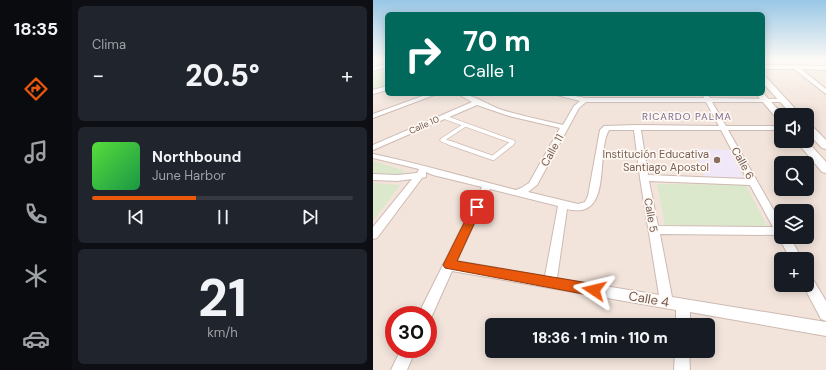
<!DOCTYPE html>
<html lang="es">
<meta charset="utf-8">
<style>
body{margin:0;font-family:"DM Sans",sans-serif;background:#20242c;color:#f1f3f6;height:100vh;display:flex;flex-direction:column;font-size:15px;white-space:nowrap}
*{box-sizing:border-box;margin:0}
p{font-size:13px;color:#9ea1a6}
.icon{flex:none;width:22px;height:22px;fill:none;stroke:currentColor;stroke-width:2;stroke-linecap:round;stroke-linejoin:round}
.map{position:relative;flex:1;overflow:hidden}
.panel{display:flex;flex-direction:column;gap:6px;padding:6px;background:#0d0f14;width:301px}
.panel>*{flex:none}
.hud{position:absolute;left:12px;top:12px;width:380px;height:84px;border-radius:6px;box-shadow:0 2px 10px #0003;background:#00695c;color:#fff;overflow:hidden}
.buttons{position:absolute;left:401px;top:108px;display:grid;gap:8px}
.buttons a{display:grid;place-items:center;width:40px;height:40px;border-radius:6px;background:#171b24;box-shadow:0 2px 10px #0003;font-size:20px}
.speed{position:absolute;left:12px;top:306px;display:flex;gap:8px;font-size:20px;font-weight:700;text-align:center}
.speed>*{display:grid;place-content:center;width:52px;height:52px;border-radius:50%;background:#171b24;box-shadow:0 2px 10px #0003;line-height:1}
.speed .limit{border:6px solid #d22;background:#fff;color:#111}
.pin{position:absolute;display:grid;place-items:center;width:34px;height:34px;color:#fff;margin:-17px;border-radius:8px;box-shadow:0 2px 6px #0006}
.me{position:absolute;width:44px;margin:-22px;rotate:280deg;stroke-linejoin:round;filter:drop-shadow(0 0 3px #0008)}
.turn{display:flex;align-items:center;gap:14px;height:84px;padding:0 12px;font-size:18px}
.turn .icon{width:52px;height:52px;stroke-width:2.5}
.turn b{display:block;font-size:28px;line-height:34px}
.big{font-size:30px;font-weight:800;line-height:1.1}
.panel .widget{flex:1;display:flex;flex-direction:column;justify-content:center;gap:6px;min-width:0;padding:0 14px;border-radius:6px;background:#20242c}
.panel .dial{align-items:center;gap:0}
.dial b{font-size:52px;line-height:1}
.song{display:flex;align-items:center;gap:12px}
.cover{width:48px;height:48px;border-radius:6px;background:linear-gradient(135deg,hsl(110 70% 55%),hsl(140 70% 35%))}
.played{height:4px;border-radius:2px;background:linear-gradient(90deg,#ea580c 40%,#363941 40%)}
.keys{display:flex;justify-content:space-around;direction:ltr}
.heat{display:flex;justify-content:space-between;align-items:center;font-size:22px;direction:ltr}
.trip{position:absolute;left:112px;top:318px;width:230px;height:40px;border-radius:6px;background:#171b24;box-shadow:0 2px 10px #0003;font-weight:800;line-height:40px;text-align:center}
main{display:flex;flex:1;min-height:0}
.tabs{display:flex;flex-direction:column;width:72px;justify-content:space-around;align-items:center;background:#090b0e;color:#9ea1a6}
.tabs .icon{width:28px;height:28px}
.tabs .active{color:#ea580c}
.tabs b{font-size:18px;color:#f1f3f6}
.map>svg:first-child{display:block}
.residential{fill:#f2e4db;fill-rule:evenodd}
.education{fill:#f0e8f8}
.green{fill:#dbe8cb}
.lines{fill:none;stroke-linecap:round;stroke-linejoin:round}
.lane-far1-casing{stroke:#cdbab2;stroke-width:5}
.lane-casing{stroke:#cdbab2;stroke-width:6}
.street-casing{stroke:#cdbab2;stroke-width:2}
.secondary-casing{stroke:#d2bcb2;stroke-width:2}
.lane-far1{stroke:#fff;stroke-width:3.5}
.lane{stroke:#fff;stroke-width:4.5}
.street{fill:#fff;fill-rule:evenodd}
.secondary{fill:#fff;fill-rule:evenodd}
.route{fill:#ea580c;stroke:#983908}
.education-dot{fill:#8d6e63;stroke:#fef8f2;stroke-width:1.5}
.labels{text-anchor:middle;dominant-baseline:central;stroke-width:3.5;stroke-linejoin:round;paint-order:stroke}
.far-street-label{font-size:9px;fill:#755850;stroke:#fef8f2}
.far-neighbourhood-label{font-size:10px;letter-spacing:1px;fill:#7d6890;stroke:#fef8f2}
.street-label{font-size:11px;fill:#755850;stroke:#fef8f2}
.education-label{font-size:11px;fill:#785e54;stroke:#fef8f2;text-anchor:end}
.near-street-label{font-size:13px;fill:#755850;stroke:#fef8f2}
</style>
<main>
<nav class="tabs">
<b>18:35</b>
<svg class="icon active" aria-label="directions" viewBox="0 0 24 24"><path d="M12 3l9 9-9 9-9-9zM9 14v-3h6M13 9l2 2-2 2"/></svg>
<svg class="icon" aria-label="music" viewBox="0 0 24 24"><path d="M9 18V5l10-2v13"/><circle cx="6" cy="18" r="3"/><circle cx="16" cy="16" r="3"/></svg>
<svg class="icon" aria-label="phone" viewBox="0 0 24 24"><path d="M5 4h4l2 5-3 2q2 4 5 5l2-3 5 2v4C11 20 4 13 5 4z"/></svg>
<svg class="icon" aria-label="climate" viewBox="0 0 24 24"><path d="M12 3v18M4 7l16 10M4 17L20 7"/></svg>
<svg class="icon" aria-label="car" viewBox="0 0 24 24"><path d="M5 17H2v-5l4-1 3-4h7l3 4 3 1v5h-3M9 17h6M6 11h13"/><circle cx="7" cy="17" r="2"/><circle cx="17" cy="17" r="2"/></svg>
</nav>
<section class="panel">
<div class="widget"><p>Clima</p>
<div class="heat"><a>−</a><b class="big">20.5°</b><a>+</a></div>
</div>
<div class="widget">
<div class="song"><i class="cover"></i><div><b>Northbound</b><p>June Harbor</p></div></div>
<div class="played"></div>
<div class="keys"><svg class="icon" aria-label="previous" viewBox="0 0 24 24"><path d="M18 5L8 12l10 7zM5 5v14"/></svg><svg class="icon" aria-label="pause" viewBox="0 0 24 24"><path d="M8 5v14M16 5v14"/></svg><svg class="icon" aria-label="next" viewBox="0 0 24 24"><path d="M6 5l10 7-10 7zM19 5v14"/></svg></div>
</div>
<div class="widget dial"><b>21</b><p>km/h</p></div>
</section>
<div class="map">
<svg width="453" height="370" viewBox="0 0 453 370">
<rect width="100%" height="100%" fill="#fbf3ec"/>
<path class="residential" d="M0 60H14V94H390V60H453V370H0ZM408 115H434V141H408ZM408 163H434V189H408ZM408 211H434V237H408ZM408 259H434V285H408ZM21 315H55V349H21ZM119 325H335V351H119Z"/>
<path class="education" d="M390 60H453V67H390Z
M322 149 357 150 370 178 332 177Z"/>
<path class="green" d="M14 66V85L0 90V70Z
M0 161 32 171 27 175 0 173Z
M0 183 27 185 0 221Z
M284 184 373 185 394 226 292 225Z"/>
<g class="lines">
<g class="lane-far1-casing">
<path id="lane-far1" d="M71 117 140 142 138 144
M80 144 69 140 92 125"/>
</g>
<g class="lane-casing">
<path id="lane" d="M77 143 120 158 139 143"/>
</g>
<g class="street-casing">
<path id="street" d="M14 64V67L0 71V67Z
M390 65 453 66V70L428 69 453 89V94L421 69H390Z
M14 86V90L0 94V90Z
M55 94H64L0 118V114Z
M85 94C100 94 115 105 129 110 149 116 169 120 190 125L201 106 207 101 180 94H192L212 98H331L330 94H334L337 98 411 99 412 100 409 102H339L353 126H408V130H355L408 223V237H417L429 259H417L406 237V236L405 235 287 234 299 297 453 322V336L317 312V325H303V310L79 271 57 320H55V315H45L109 187 60 175 53 172V177L49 178 4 238 0 239V227L39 179 24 181 0 180V174L24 175 44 173 46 169 0 158V154C48 164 95 178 143 190L148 188 156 183 187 128 136 116 104 105 0 150V145L99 102ZM213 102H333L346 126 264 125 231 126 227 130 215 196 212 202 205 204 155 192 164 185 206 108ZM236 130H261L267 178 286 295 184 278 194 209C241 221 222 154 236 130ZM268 130H348L374 179 275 175ZM276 181 377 185 400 227 285 226ZM117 189 185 206 172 276 84 261Z
M434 274 438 276 453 301V321L448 319 430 285H434Z
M28 349H43L34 370H18Z
M302 351H316L317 370H301Z"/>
</g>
<g class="secondary-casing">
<path id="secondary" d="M390 77H393L428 115H419L390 83Z
M390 93 410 115H408V121L405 120 383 94H390Z
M434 123 437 124 453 140V149L449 148 434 132Z
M423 141H434L453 162V173L449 172Z"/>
</g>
<use href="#lane-far1" class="lane-far1"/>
<use href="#lane" class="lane"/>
<use href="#street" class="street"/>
<use href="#secondary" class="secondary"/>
</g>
<linearGradient id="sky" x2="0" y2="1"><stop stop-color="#98c7e6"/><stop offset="0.54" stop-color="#fdfaf6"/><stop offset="1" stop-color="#fdfaf6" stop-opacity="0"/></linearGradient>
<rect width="453" height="111" fill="url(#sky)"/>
<path class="route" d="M104 204 109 207 84 261 221 284 225 286 227 290 225 294 221 296 72 268 70 265 99 207Z"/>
<circle class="education-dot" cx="344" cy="160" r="4"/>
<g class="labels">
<g class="far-street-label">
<text transform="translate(51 125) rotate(-24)">Calle 10</text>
</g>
<g class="far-neighbourhood-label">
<text x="314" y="116">RICARDO PALMA</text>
</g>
<g class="street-label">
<text transform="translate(179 150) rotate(-61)">Calle 11</text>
<text transform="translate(370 163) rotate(61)">Calle 6</text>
<text transform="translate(278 215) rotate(80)">Calle 5</text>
</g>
<g class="education-label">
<text x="336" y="154">Institución Educativa<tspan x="336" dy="13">Santiago Apostol</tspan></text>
</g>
<g class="near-street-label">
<text transform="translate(276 299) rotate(10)">Calle 4</text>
</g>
</g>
</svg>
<div class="buttons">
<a><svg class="icon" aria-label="sound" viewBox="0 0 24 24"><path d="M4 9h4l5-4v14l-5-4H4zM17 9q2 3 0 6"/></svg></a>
<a><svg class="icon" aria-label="search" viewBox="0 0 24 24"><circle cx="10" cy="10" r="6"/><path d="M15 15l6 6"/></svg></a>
<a><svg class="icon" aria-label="layers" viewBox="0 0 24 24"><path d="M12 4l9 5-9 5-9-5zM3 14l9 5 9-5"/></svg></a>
<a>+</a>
</div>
<div class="speed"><div class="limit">30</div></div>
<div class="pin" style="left:104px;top:207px;background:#d93025"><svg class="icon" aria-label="arrive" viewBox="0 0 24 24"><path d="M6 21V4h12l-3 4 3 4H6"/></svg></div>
<svg class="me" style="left:221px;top:290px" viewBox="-20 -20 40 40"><path d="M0-17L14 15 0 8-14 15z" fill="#ea580c" stroke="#fff" stroke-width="4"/></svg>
<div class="trip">18:36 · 1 min · 110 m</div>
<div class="hud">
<div class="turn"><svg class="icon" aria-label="right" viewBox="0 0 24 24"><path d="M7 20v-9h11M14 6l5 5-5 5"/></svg><div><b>70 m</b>Calle 1</div></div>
</div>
</div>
</main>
